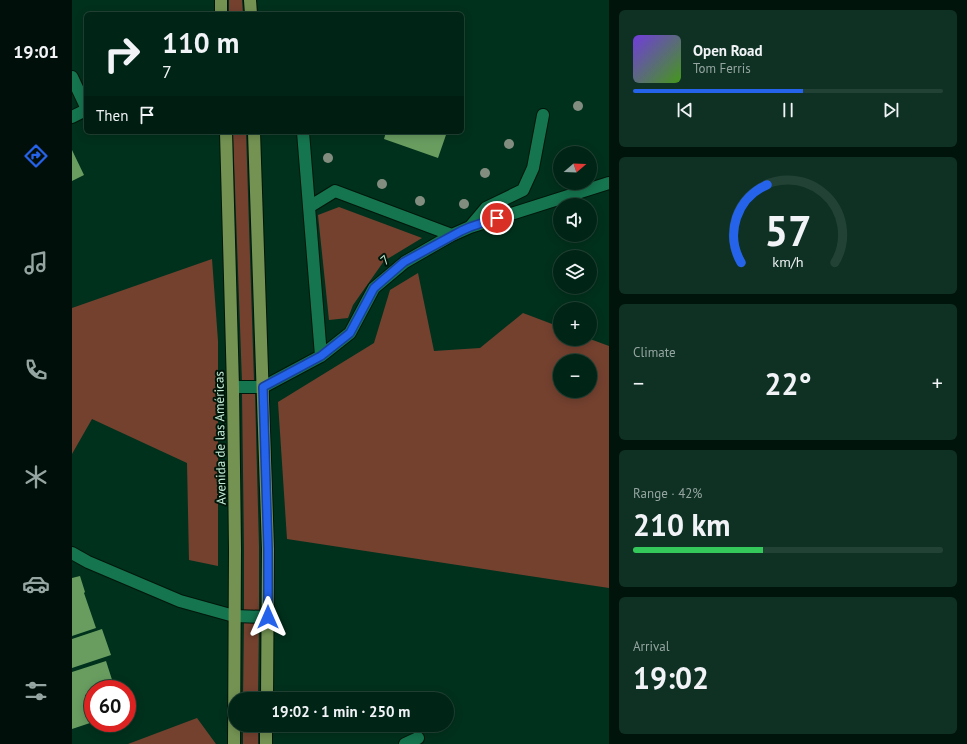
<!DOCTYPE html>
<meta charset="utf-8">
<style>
body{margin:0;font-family:"PT Sans",sans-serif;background:#0e3123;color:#f1f3f6;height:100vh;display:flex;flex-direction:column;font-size:15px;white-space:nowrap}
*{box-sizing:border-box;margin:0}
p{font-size:13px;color:#95a5a1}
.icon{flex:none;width:22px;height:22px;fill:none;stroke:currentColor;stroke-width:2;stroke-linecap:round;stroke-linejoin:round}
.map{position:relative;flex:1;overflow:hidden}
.sheet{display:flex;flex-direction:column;gap:10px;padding:10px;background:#00140c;width:358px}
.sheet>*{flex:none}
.banner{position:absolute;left:12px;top:12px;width:380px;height:122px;border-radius:6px;box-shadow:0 2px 10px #0003,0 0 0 1px #224235;background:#002516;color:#f1f3f6;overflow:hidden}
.needle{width:26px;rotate:71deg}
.buttons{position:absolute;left:481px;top:146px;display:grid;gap:8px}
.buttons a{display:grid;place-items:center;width:44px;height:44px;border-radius:50%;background:#002516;box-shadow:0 2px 10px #0003,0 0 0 1px #224235;font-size:20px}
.speed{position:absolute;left:12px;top:680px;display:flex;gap:8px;font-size:20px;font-weight:700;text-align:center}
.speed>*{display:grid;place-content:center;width:52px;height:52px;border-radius:50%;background:#002516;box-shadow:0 2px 10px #0003,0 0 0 1px #224235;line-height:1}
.speed .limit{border:6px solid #d22;background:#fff;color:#111}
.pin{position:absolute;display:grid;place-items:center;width:34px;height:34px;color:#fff;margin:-17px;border:2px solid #fff;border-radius:50%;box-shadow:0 1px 4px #0007}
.me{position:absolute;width:44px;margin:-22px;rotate:0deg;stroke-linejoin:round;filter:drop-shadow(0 0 3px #0008)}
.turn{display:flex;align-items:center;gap:14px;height:84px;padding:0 12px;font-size:18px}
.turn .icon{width:52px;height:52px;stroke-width:2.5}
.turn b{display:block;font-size:28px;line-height:34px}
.then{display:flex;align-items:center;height:38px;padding:0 12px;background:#0003;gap:8px;font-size:15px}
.big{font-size:30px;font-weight:700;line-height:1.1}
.sheet .tile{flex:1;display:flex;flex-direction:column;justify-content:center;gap:6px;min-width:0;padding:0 14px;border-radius:6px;background:#0e3123}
.sheet .dial{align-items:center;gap:0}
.dial svg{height:104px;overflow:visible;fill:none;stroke:#224235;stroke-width:7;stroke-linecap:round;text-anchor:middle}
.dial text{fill:#f1f3f6;stroke:none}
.song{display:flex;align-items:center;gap:12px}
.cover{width:48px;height:48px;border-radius:6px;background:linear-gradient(135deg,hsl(260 70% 55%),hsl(100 70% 35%))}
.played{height:4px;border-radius:2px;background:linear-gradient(90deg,#2563eb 55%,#224235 55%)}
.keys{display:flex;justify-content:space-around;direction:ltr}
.heat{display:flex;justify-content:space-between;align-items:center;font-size:22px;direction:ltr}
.charge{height:6px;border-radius:3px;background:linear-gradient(90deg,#34c759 42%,#224235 0)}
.trip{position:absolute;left:156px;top:692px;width:226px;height:40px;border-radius:20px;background:#002516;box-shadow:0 2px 10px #0003,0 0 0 1px #224235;font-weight:700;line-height:40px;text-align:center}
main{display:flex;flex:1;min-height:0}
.tab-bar{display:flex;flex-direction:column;width:72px;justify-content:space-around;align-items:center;background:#000f09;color:#95a5a1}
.tab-bar .icon{width:28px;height:28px}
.tab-bar .active{color:#2563eb}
.tab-bar b{font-size:18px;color:#f1f3f6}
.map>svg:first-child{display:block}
.green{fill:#74412f;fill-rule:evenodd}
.building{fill:#699d60}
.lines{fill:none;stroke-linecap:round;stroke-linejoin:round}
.minor-casing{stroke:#00160a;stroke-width:14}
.major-casing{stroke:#00160a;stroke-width:14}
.minor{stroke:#15754f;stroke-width:12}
.major{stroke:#749353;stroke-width:12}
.tree{fill:#838d7f}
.route-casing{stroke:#184099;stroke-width:10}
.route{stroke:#2563eb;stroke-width:7}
.labels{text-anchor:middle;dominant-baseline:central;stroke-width:4;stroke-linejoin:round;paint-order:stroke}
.street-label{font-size:13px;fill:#c3ebd5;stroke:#00160a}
</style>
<main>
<nav class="tab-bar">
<b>19:01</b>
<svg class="icon active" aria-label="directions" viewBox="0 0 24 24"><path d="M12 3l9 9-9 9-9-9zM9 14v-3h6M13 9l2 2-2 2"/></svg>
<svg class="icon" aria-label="music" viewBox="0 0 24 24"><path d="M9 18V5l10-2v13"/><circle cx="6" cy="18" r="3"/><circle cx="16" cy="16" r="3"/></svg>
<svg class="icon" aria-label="phone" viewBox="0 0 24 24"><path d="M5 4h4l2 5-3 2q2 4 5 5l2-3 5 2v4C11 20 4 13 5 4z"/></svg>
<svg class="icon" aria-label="climate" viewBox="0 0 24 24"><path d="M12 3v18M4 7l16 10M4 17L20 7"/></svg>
<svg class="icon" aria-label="car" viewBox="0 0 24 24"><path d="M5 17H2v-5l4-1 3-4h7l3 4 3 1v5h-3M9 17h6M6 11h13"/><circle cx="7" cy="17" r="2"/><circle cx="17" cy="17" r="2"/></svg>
<svg class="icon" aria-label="filters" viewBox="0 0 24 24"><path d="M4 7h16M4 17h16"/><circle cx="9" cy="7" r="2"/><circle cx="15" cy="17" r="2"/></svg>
</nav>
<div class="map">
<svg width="537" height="744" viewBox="0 0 537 744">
<rect width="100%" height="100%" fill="#00311d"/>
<path class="green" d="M157 0H170L171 14H157Z
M161 132H174L182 381 170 382Z
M267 207 350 238 312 261 281 305 276 318 257 320 246 215Z
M140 259 146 341V566L117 560 115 463 20 419 0 454V308Z
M346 273 362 351 408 348 451 313 488 327V339H518L537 346V588L215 539 206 402 302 343 318 290ZM488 361H518V391H488Z
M170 393H183L187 547V610H172V549Z
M172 622H187L186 699H171Z
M125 718 144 744H56Z
M171 725H186V744H171Z"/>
<path class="building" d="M314 132H375L366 158 312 139Z
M0 150 12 175 0 181Z
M8 576 13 592 12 593 24 628 0 636V578Z
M30 629 39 655 0 668V639Z
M34 661 43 689H21V693L13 695 17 707 21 706V722L0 729V672Z"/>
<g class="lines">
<g class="minor-casing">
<path id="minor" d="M0 77 14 107
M0 117 14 110
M231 132 249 356
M237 207 263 191 380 235
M398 227 414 208 451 190 461 168 471 115
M161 387H191L249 356 278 333 302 288 333 262 380 235 398 227 537 183
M0 553 16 562 108 601 162 616 196 617
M333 744 346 738"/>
</g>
<g class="major-casing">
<path id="major" d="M149 0V14
M178 0 179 14
M154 132 161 387 163 549 162 744
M182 132 196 549 195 699
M194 744V725"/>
</g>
<use href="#minor" class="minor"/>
<use href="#major" class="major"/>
</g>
<g class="tree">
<circle cx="506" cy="106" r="5"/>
<circle cx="437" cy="144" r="5"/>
<circle cx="256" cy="158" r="5"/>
<circle cx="413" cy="173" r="5"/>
<circle cx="310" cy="184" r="5"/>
<circle cx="348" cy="201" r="5"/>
<circle cx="392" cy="204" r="5"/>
</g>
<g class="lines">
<g class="route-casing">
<path id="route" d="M196 617V549L191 387 249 356 278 333 302 288 332 262 389 231 398 227 425 218"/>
</g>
<use href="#route" class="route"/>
</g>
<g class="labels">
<g class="street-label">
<text transform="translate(313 260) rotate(-40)">7</text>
<text transform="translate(148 438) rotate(-91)">Avenida de las Américas</text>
</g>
</g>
</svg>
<div class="buttons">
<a><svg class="needle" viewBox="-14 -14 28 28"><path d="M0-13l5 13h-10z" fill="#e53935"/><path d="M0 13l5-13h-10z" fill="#95a5a1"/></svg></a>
<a><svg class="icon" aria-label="sound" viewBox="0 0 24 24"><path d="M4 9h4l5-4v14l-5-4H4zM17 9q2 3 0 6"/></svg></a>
<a><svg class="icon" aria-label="layers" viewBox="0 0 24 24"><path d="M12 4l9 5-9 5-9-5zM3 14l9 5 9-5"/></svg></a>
<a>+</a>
<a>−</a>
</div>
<div class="speed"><div class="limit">60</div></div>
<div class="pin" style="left:425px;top:218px;background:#d93025"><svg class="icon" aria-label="arrive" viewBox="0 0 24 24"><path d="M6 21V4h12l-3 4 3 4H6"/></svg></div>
<svg class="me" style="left:196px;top:617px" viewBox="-20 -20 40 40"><path d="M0-17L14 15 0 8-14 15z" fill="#2563eb" stroke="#fff" stroke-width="4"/></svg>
<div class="trip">19:02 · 1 min · 250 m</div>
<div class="banner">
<div class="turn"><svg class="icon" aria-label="right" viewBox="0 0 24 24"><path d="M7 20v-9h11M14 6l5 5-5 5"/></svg><div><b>110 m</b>7</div></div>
<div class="then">Then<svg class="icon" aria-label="arrive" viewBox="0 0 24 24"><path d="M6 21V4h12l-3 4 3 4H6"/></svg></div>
</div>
</div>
<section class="sheet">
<div class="tile">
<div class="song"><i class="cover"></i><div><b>Open Road</b><p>Tom Ferris</p></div></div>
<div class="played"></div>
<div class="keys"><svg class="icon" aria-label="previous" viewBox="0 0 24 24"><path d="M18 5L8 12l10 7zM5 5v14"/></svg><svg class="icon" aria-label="pause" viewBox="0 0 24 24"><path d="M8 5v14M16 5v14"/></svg><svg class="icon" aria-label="next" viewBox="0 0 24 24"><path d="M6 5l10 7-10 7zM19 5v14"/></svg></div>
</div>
<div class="tile dial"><svg viewBox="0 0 100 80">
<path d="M14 69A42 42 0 1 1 86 69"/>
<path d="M14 69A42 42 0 0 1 34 9" stroke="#2563eb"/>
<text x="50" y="56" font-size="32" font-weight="700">57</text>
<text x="50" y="72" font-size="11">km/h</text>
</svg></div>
<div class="tile"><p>Climate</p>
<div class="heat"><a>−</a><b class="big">22°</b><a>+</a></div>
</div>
<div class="tile"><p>Range · 42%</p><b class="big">210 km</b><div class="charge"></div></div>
<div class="tile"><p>Arrival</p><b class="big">19:02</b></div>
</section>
</main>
